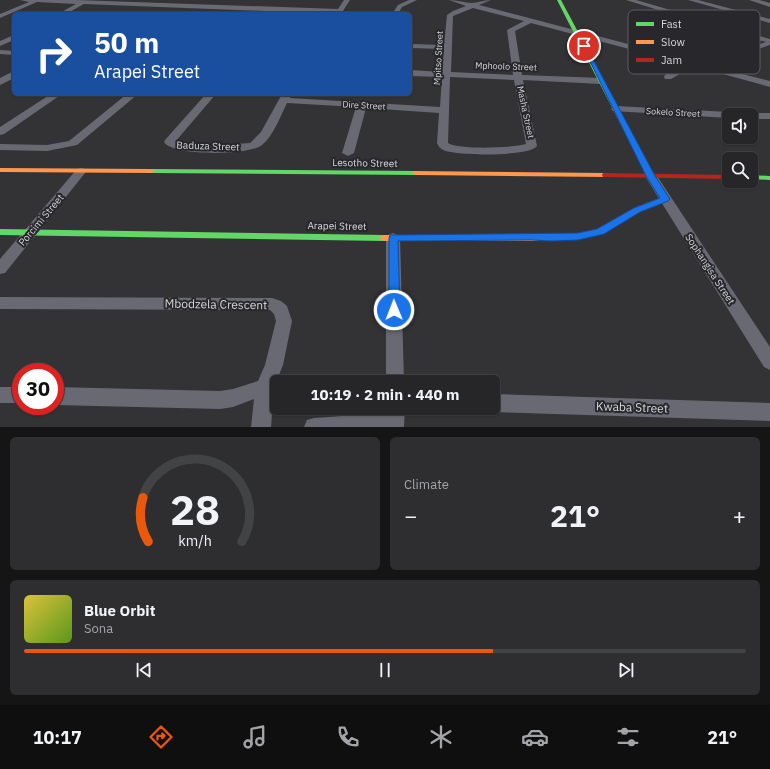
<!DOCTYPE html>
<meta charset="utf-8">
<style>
body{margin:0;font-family:"IBM Plex Sans",sans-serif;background:#2e2e30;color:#f1f3f6;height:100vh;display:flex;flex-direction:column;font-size:15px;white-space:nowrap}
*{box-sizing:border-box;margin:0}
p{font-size:13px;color:#a4a5a8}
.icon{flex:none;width:22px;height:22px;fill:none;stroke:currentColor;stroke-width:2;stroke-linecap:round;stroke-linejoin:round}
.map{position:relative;height:427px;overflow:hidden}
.sheet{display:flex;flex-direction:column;gap:10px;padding:10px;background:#151516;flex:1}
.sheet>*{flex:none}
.guide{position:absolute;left:12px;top:12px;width:400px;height:84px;border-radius:6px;box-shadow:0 1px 3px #0004,0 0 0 1px #424345;background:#1a4fa0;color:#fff;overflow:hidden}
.buttons{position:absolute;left:722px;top:108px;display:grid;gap:8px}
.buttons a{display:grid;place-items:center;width:36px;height:36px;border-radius:6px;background:#262628;box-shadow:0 1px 3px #0004,0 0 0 1px #424345;font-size:20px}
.speed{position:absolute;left:12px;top:363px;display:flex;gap:8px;font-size:20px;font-weight:700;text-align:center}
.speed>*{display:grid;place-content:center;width:52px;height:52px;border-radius:50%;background:#262628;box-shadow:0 1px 3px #0004,0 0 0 1px #424345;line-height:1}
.speed .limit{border:6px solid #d22;background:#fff;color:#111}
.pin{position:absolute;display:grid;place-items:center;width:34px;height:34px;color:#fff;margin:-17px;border:2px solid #fff;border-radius:50%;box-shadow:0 1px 4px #0007}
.me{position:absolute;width:44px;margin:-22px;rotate:359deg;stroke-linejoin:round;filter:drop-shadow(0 0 3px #0008)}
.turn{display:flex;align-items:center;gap:14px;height:84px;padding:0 16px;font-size:18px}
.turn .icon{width:52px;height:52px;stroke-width:2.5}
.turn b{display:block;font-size:28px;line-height:34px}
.big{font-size:30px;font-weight:700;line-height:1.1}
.sheet .tile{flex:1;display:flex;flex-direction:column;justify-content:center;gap:6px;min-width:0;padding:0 14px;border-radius:6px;background:#2e2e30}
.sheet .dial{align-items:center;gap:0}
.dial svg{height:104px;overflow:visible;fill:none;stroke:#424345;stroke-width:7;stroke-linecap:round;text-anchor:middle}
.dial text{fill:#f1f3f6;stroke:none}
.song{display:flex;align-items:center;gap:12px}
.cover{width:48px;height:48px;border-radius:6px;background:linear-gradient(135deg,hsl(50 70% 55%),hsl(90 70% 35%))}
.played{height:4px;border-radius:2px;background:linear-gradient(90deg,#ea580c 65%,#424345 65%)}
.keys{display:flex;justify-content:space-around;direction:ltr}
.heat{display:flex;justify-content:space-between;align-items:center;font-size:22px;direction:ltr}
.sheet .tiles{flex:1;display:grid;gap:10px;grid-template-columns:1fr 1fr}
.tile:last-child{grid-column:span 2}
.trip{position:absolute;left:270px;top:375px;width:230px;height:40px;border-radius:6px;background:#262628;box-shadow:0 1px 3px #0004,0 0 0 1px #424345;font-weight:700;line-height:40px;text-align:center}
.menu{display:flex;height:64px;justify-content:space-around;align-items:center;background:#0f0f10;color:#a4a5a8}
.menu .icon{width:28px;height:28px}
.menu .selected{color:#ea580c}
.menu b{font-size:18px;color:#f1f3f6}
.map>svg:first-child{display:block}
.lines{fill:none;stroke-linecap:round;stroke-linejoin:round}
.street{fill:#696973;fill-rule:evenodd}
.fast{fill:#63d668;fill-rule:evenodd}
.slow{fill:#ff974d;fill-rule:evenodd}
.jam{fill:#b3261e;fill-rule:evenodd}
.route{fill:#1a73e8;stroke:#114b97}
.labels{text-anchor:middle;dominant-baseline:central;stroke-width:4;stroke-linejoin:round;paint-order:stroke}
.far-street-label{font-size:9px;fill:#d6d7d9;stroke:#28282c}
.street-label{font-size:10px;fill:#d6d7d9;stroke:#28282c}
.near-street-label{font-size:12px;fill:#d6d7d9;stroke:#28282c}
.key{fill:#28282c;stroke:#5c5d60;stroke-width:1}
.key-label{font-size:11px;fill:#d6d7d9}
</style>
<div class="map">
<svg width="770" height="427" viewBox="0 0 770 427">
<rect width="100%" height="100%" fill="#333335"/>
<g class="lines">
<path class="street" d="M20 0H76L338 9 344 0H350L341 14 84 4 66 14H58L76 4 37 2 0 18V14L29 2Z
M409 0H417L402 7 398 14H392L398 5Z
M449 0C458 0 465 3 472 3 477 3 484 0 491 0L479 5 628 44 704 24 626 0H636L770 39V45L710 66 770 81V87L694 66 671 79H665L664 77 665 75 686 64 531 23 515 31 522 75 601 78 605 81 601 84 523 80 537 146C529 157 456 156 443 150 440 148 438 146 437 143L439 113 366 108 354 153 348 156 342 153 356 107 287 103C280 117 274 135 262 145 249 156 171 156 164 142L165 140 206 94H216L175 142 208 146 250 143 261 132 282 94H292L290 98 440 107 442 77 410 76V70L442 72 444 49 410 48V44L444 45 447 15 453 11 466 6ZM473 8 524 21 507 30 513 75 451 72 453 16ZM711 26 766 42 701 63 637 46ZM450 77 514 80 526 144C512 148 459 150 448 143Z
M688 0H698L770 19V23Z
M749 0H759L770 3V7Z
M14 35V40L0 46V41Z
M0 50 14 51V55L0 54Z
M14 71V78L0 85V78Z
M51 94H62L4 134 0 135V127Z
M127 94H138L77 145 47 151 0 150V144L47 145 69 141Z
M616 106 729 112 734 115H729V118L613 111 611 109 613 107Z
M751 113H770V119H751V115H747Z
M81 168 85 169 87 171 85 173 5 273 0 274V259L77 169Z
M651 172 655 174 657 176 770 347V370L764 367 645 176 647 174Z
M393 233 398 235 400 238 404 382H386V238L388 235Z
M0 297 272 298 281 301 287 306 292 321 283 365 274 387 271 427H251L254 399 233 407 220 409 55 405V387L220 391 233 389 258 381 265 365 276 321 274 314 270 310 0 309Z
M0 387H21V403H0Z
M493 394 770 403V421L493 412 486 408H493Z
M385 408H405L404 427H304L307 420 314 418 385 413Z"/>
<path class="fast" d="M557 0H561L655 176 654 178H648L647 176Z
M148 169 416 171 420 173 416 175 151 173H148L147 171Z
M751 175 770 176V180L751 179Z
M0 229 384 235 389 238 384 241 0 235Z"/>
<path class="slow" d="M0 168 151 169 155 171 151 173 0 172Z
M413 171 606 173 610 175 606 177 416 175 412 173Z
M665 196 668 197 669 199 668 201 640 212 603 234 578 239 552 241H384L379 238 384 235H552L578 233 597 229 634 208Z"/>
<path class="jam" d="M603 173 729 175V179L606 177H603L602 175Z"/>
</g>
<path class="route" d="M582 45 586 46 655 176 670 199 668 201 640 212 604 234 578 240 552 241 531 240 398 241 400 310 398 313 394 314 390 313 389 310V238L390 235 578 233 597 229 634 208 660 198 646 176Z"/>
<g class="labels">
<g class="far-street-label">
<text transform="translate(438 58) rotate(-87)">Mpitso Street</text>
<text transform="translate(506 66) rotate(2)">Mphoolo Street</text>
<text transform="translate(364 105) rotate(3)">Dire Street</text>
<text transform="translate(526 112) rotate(78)">Masha Street</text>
<text transform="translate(673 112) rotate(3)">Sokelo Street</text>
</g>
<g class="street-label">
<text transform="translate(208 146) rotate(2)">Baduza Street</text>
<text transform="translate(365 163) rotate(1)">Lesotho Street</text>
<text transform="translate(41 220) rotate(-50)">Porcimi Street</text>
<text transform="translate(337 226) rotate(1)">Arapei Street</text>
<text transform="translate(710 269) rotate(57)">Sophangisa Street</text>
</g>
<g class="near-street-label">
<text transform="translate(216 304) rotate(1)">Mbodzela Crescent</text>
<text transform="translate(632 407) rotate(2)">Kwaba Street</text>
</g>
</g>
<rect x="628" y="10" width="132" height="64" rx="6" class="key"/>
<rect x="636" y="22" width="18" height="4" fill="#63d668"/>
<rect x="636" y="40" width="18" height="4" fill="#ff974d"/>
<rect x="636" y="58" width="18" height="4" fill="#b3261e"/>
<g class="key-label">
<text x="661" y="28">Fast</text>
<text x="661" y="46">Slow</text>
<text x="661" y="64">Jam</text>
</g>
</svg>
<div class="buttons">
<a><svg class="icon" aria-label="sound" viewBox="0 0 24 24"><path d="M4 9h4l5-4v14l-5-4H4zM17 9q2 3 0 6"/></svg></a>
<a><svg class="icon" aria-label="search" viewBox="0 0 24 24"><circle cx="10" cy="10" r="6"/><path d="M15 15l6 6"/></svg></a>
</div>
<div class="speed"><div class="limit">30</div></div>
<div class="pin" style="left:584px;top:46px;background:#d93025"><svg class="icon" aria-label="arrive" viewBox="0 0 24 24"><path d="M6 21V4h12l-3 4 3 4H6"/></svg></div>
<svg class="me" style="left:394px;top:310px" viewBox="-20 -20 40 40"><circle r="17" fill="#1a73e8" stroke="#fff" stroke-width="3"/><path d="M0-11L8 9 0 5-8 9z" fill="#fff"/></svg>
<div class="trip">10:19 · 2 min · 440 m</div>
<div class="guide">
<div class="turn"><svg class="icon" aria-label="right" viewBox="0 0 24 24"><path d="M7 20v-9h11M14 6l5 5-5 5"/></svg><div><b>50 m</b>Arapei Street</div></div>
</div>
</div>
<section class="sheet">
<div class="tiles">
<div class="tile dial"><svg viewBox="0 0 100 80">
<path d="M14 69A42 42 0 1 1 86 69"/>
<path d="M14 69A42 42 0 0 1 10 35" stroke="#ea580c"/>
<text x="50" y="56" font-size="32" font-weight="700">28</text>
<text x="50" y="72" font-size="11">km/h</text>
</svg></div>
<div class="tile"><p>Climate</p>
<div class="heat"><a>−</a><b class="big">21°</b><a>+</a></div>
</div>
<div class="tile">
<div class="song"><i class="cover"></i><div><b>Blue Orbit</b><p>Sona</p></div></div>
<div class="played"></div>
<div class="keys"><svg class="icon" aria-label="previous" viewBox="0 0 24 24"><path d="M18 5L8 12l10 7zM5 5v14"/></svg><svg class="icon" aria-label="pause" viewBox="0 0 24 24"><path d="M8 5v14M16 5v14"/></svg><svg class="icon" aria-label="next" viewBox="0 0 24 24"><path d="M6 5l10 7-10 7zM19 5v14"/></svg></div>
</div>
</div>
</section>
<nav class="menu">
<b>10:17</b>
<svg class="icon selected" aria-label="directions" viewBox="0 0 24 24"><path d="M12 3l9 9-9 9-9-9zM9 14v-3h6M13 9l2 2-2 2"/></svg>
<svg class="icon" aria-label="music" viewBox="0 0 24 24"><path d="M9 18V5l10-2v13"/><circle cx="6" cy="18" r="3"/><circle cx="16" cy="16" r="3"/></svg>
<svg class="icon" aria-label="phone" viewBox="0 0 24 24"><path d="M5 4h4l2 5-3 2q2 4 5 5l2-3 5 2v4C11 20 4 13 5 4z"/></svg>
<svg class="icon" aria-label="climate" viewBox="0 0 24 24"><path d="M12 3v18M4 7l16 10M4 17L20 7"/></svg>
<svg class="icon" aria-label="car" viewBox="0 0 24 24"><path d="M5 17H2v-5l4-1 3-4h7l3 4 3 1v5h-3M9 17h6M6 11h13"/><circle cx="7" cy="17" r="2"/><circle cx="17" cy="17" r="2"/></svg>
<svg class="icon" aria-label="filters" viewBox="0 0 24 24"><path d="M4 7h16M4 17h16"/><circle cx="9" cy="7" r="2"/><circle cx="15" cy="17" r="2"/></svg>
<b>21°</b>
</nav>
